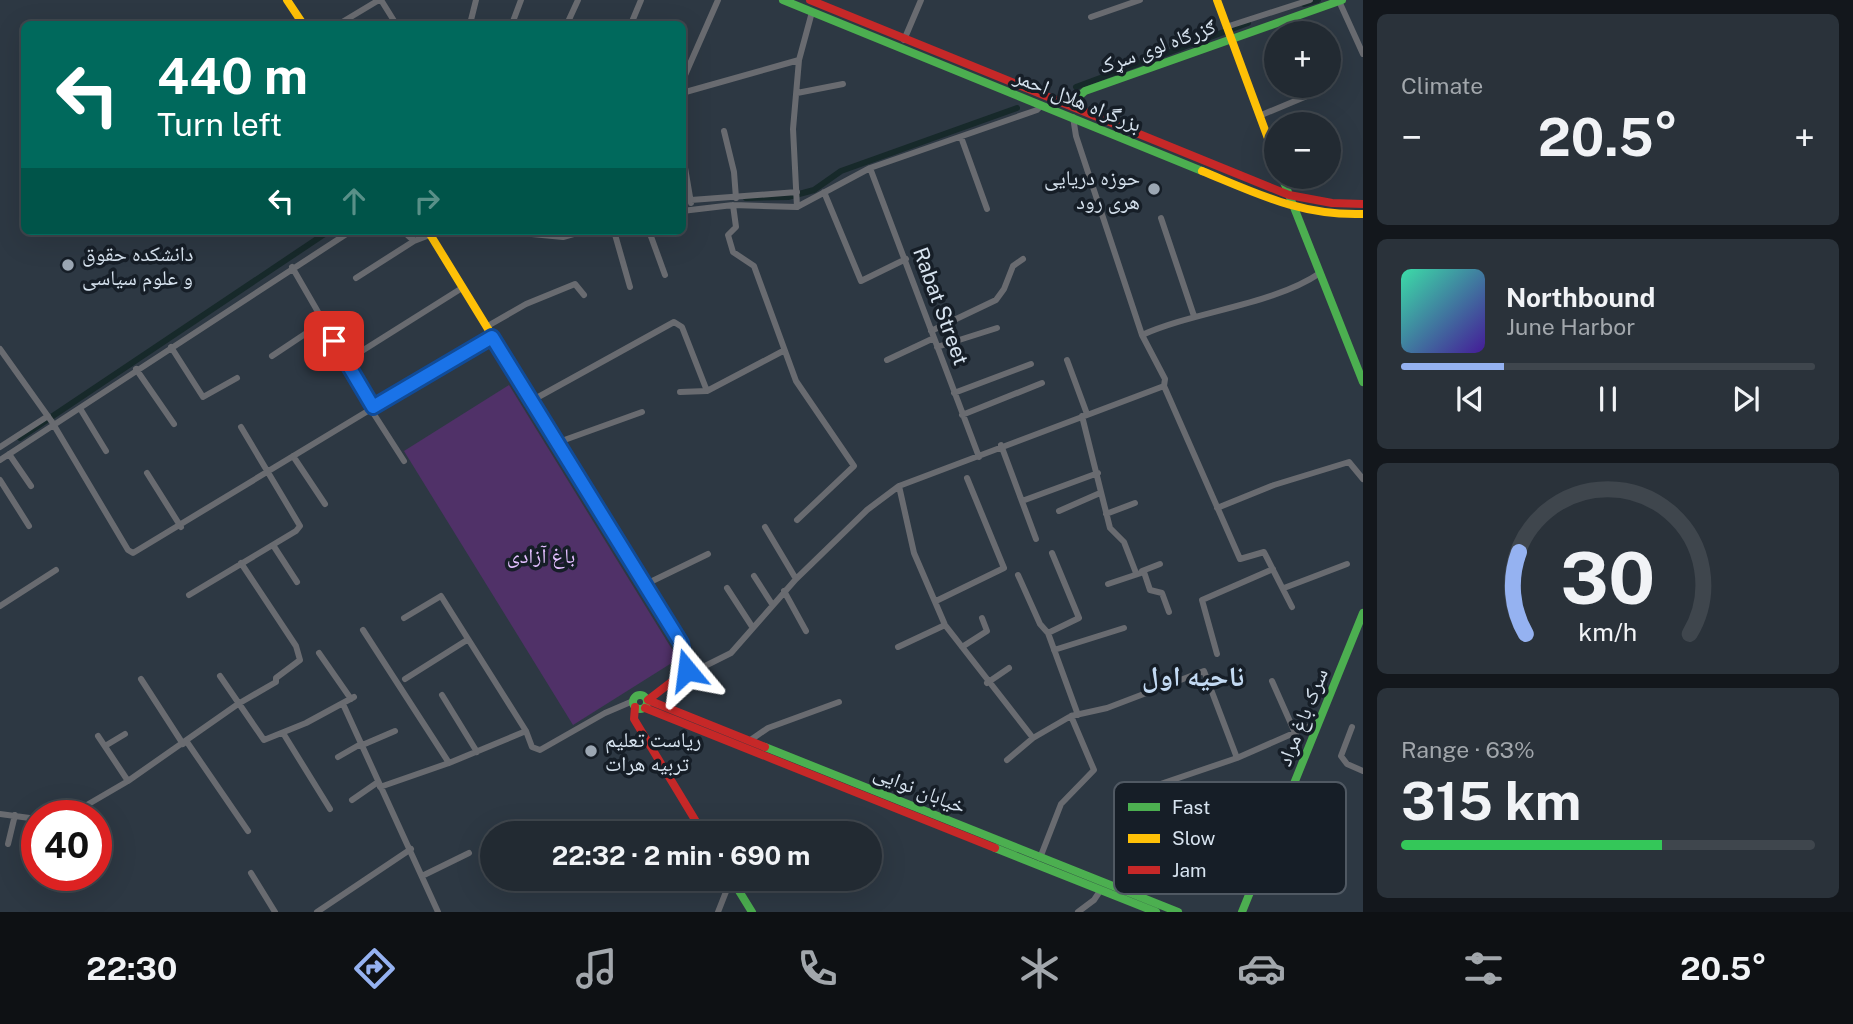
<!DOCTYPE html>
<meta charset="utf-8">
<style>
body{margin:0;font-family:"Public Sans","Noto Naskh Arabic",sans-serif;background:#2a323a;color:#f1f3f6;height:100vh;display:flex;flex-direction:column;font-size:26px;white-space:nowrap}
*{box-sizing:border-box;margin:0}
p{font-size:23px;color:#a2a7ac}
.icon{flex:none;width:38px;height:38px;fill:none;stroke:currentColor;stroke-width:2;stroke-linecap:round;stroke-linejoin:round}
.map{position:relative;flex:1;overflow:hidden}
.drawer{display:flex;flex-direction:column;gap:14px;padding:14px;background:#13171c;width:490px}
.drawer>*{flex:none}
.banner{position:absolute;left:21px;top:21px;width:665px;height:214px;border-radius:10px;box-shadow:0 7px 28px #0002,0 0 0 2px #3f464d;background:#00695c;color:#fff;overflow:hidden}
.fabs{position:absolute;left:1264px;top:21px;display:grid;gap:14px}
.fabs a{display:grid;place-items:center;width:77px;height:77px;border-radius:50%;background:#222a32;box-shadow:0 7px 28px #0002,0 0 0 2px #3f464d;font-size:35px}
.speed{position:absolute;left:21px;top:800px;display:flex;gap:14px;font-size:35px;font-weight:700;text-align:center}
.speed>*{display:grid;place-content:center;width:91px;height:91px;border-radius:50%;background:#222a32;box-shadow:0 7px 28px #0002,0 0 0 2px #3f464d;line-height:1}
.speed .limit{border:10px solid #d22;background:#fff;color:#111}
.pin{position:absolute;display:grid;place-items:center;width:60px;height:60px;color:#fff;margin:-30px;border-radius:14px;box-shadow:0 4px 10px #0006}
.me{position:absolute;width:77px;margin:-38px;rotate:344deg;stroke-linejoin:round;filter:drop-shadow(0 0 5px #0008)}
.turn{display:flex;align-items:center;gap:24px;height:147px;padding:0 21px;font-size:32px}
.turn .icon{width:91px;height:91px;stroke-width:2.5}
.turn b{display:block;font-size:49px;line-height:60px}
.lanes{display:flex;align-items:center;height:66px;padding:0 21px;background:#0003;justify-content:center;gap:35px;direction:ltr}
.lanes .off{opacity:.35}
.big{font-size:52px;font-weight:700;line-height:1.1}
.drawer .tile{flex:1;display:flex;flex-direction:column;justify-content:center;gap:10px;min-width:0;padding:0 24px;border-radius:10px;background:#2a323a}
.drawer .dial{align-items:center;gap:0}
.dial svg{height:182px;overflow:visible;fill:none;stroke:#3f464d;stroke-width:7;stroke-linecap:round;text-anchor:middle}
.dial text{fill:#f1f3f6;stroke:none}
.song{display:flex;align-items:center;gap:21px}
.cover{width:84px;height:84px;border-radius:10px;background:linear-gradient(135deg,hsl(160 70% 55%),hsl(260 70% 35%))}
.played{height:7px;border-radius:4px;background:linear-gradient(90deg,#95b2f1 25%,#3f464d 25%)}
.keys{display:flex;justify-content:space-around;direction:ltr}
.heat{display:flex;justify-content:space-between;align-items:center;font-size:38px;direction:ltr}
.charge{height:10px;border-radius:5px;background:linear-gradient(90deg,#34c759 63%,#3f464d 0)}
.trip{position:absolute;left:480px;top:821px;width:402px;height:70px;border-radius:35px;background:#222a32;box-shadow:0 7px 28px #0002,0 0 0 2px #3f464d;font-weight:700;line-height:70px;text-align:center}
.dock{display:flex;height:112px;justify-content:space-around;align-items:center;background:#0e1114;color:#a2a7ac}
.dock .icon{width:49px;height:49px}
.dock .active{color:#95b2f1}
.dock b{font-size:32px;color:#f1f3f6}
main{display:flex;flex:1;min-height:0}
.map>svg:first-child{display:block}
.green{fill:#503168}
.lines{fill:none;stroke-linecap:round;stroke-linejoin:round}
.canal{stroke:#17292a;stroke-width:6}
.street{stroke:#696b70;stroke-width:6}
.fast{stroke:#4caf50;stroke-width:8}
.slow{stroke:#ffc107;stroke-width:8}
.jam{stroke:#c62828;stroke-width:8}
.route-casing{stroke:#114b97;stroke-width:18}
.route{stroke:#1a73e8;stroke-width:12}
.poi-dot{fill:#9ca7b3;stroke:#161e27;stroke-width:2.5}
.labels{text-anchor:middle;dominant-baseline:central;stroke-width:7;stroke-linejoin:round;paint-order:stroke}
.street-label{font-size:21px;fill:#d7e3ef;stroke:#161e27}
.poi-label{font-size:21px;fill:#d7e3ef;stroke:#161e27;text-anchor:start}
.park-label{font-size:21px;fill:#e3bfff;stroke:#161e27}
.district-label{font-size:28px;font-weight:bold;fill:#c2d9f2;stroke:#161e27}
.key{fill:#161e27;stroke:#505963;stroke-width:2}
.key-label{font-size:19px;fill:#d7e3ef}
</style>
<main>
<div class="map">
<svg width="1363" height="912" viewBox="0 0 1363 912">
<rect width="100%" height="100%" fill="#2d3843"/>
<path class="green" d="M509 385 678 659 573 725 404 451Z"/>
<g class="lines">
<path class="canal" d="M1304 4 1318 0
M1076 87 1248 23
M746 198 788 197 814 190 841 171 1017 108
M552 231H555
M20 438 329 231"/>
<path class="street" d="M381 0 396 24
M1339 1 1363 54
M1091 17 1140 0
M339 24 379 0
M470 24 476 0
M512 24 521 0
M567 24 578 0
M631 24 641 0
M1226 27 1310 0
M904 40 921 0
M682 82 718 0
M682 93 799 60
M797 93 843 84
M1259 116 1307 96
M1073 117 1076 136 1142 335 1165 379 1164 386 1240 559 1264 552 1292 607
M724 131 734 172 736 198
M961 137 987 209
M682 150 691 203
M870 168 979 457
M824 192 861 281 906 259
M691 200 797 192
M733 205 736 227 728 235 733 252 754 266 796 381 854 466 797 520
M797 207 793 129 799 60 812 12
M682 211 733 205 797 207 870 168 1037 110 1042 105
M1161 218 1194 316
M403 231 414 241
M501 231 563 237 584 231
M614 231 630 287
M649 231 665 275
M292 267 373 407
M356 278 414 241 440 231
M486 327 526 304 575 284 584 295
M931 331 996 300 1004 289 1013 266 1023 259
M1142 335C1195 311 1273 305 1320 273
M171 347 203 397 237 378
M937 347 997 328
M0 349 52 422 128 550 133 553 492 336
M272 356 323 322
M887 360 934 338
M1067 360 1087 414
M346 361 462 288
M136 369 174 424
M680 392 707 391 783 351
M954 393 1031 364
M531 401 674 322 682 327 707 391
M370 408 404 461
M81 410 106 451
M962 415 1042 383
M1082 416 1110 528 1124 542 1136 573
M556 443 642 412
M1001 445 1036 539
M0 447 48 416
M9 454 31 486
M293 456 325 504
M0 460 351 231
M147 473 181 527
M0 480 29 526
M899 486 914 553 945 625 1033 738 1071 716 1094 770 1061 804 1040 858
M1022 501 1098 473
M1217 508 1274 485 1349 462 1363 479
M1059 511 1100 493
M1106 514 1135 503
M765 527 796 579
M273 545 297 582
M1142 571 1160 564
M1018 575 1040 624 1048 633 1078 715
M754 576 772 604
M1108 584 1144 572 1150 590 1162 593 1169 612
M644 585 708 554
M727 588 753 628
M1284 588 1347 564
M784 591 806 631
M189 595 296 531 300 526 241 427
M936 601 1004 568 967 478
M0 606 56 570
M404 618 441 596 526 731
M363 630 449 763
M1048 633 1079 618 1052 553
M898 647 945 625
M962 647 987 631 982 618
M1054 650 1124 628
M319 653 351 699
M1217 654 1202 600 1273 569
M681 668 695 671 731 653 796 579 867 510 899 486 1164 386
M220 676 264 740 306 723 354 697
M141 679 183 744
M405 679 467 640
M1272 681 1296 735
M987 683 1009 668
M442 695 477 752
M343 704 438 912
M1071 716 1107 708 1204 671 1237 758
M1352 727 1341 756 1347 764 1363 771
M283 733 330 809
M98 736 128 781
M749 741 768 728 839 702
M187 742 248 831
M105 746 125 734
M360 746 395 731
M338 757 359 745
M1007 760 1033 738
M380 787 449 763 526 731 532 747 540 750 605 713 633 701
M1134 797 1140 791 1237 758 1319 722
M1288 797 1343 822
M352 800 378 782
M0 814 37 819
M68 816 128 781 238 704 276 682V678L300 660 296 646 241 563
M1150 834 1160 825 1175 838 1191 825 1253 884
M8 844 15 815
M251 873 275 912
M422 876 469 853
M317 912 411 849
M718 912 731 879
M1078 912 1094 900 1100 891"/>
<path class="fast" d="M783 0 1202 171
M1069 105 1085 91 1342 0
M1282 177 1363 382
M633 702a7 7 0 1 1 14 0a7 7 0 1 1-14 0Z
M765 747 1178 912
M995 848 1156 912
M731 878 752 912
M1242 912 1363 613"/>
<path class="slow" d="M287 0 303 24
M1217 0 1276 160
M1202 171C1258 194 1301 216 1363 214
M428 231 642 580"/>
<path class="jam" d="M810 0 1289 195 1332 203 1363 204
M642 580 681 643 687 670 648 700 765 747
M635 707 634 719 703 833
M645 708 995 848"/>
</g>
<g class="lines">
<g class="route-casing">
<path id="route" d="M334 341 373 407 492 337 681 643 687 670"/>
</g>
<use href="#route" class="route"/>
</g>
<g class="poi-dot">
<circle cx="1154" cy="189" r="7"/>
<circle cx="68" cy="265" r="7"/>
<circle cx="591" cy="751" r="7"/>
</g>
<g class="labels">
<g class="street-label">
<text transform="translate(1157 46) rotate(-20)">ګزرګاه لوی سړک</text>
<text transform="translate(1078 100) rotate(22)">بزرگراه هلال احمر</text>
<text transform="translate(941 306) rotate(70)">Rabat Street</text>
<text transform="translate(1302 717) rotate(-68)">سرک باغ مراد</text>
<text transform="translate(920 789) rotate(22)">خیابان نوایی</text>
</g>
<g class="poi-label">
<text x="1140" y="177" text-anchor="end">حوزه دریایی<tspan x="1140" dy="24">هری رود</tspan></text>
<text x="82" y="253">دانشکده حقوق<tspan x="82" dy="24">و علوم سیاسی</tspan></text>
<text x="605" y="739">ریاست تعلیم<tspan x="605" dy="24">تربیه هرات</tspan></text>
</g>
<g class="park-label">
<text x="541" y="555">باغ آزادی</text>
</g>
<g class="district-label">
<text x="1193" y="675">ناحیه اول</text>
</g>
</g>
<rect x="1114" y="782" width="232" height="112" rx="10" class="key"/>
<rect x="1128" y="803" width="32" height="8" fill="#4caf50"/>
<rect x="1128" y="834" width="32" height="9" fill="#ffc107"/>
<rect x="1128" y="866" width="32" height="8" fill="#c62828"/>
<g class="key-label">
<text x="1172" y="814">Fast</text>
<text x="1172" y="845">Slow</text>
<text x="1172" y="877">Jam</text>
</g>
</svg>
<div class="fabs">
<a>+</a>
<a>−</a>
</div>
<div class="speed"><div class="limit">40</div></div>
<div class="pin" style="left:334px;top:341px;background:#d93025"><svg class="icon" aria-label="arrive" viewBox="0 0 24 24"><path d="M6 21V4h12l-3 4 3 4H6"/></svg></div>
<svg class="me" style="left:687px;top:670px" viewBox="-20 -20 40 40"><path d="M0-17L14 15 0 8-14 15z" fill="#1a73e8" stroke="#fff" stroke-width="4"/></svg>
<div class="trip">22:32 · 2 min · 690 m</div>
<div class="banner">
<div class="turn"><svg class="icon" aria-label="left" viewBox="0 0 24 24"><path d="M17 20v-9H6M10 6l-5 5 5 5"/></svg><div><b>440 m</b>Turn left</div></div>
<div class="lanes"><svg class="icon" aria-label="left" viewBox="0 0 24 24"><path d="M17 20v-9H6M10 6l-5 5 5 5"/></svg><svg class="icon off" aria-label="ahead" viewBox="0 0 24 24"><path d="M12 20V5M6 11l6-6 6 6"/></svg><svg class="icon off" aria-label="right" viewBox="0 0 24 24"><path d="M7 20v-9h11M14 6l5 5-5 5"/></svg></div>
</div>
</div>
<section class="drawer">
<div class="tile"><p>Climate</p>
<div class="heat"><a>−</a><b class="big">20.5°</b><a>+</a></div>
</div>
<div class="tile">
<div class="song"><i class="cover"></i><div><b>Northbound</b><p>June Harbor</p></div></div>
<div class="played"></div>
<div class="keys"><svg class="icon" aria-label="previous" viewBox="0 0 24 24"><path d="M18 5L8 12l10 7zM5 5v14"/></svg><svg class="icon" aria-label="pause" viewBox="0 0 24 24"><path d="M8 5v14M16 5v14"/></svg><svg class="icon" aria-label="next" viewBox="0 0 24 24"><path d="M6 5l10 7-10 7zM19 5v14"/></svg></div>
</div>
<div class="tile dial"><svg viewBox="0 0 100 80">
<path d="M14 69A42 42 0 1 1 86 69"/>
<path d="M14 69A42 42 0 0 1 11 33" stroke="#95b2f1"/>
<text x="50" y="56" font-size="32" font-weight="700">30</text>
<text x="50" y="72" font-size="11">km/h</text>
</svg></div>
<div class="tile"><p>Range · 63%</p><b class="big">315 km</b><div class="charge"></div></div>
</section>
</main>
<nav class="dock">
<b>22:30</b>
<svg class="icon active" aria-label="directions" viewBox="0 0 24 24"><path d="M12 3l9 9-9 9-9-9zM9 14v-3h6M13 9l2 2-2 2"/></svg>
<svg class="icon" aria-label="music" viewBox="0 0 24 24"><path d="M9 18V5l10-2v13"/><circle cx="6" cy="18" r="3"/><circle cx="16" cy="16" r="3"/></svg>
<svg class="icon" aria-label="phone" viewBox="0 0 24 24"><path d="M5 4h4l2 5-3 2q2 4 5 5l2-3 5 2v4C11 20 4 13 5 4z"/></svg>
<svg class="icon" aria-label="climate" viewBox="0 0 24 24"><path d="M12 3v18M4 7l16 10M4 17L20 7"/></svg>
<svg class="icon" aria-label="car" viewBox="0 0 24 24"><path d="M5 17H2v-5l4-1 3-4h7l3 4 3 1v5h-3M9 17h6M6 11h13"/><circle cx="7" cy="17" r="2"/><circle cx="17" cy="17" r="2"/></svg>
<svg class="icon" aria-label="filters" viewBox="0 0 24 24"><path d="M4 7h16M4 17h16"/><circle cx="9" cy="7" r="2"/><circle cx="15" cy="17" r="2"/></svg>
<b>20.5°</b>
</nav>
